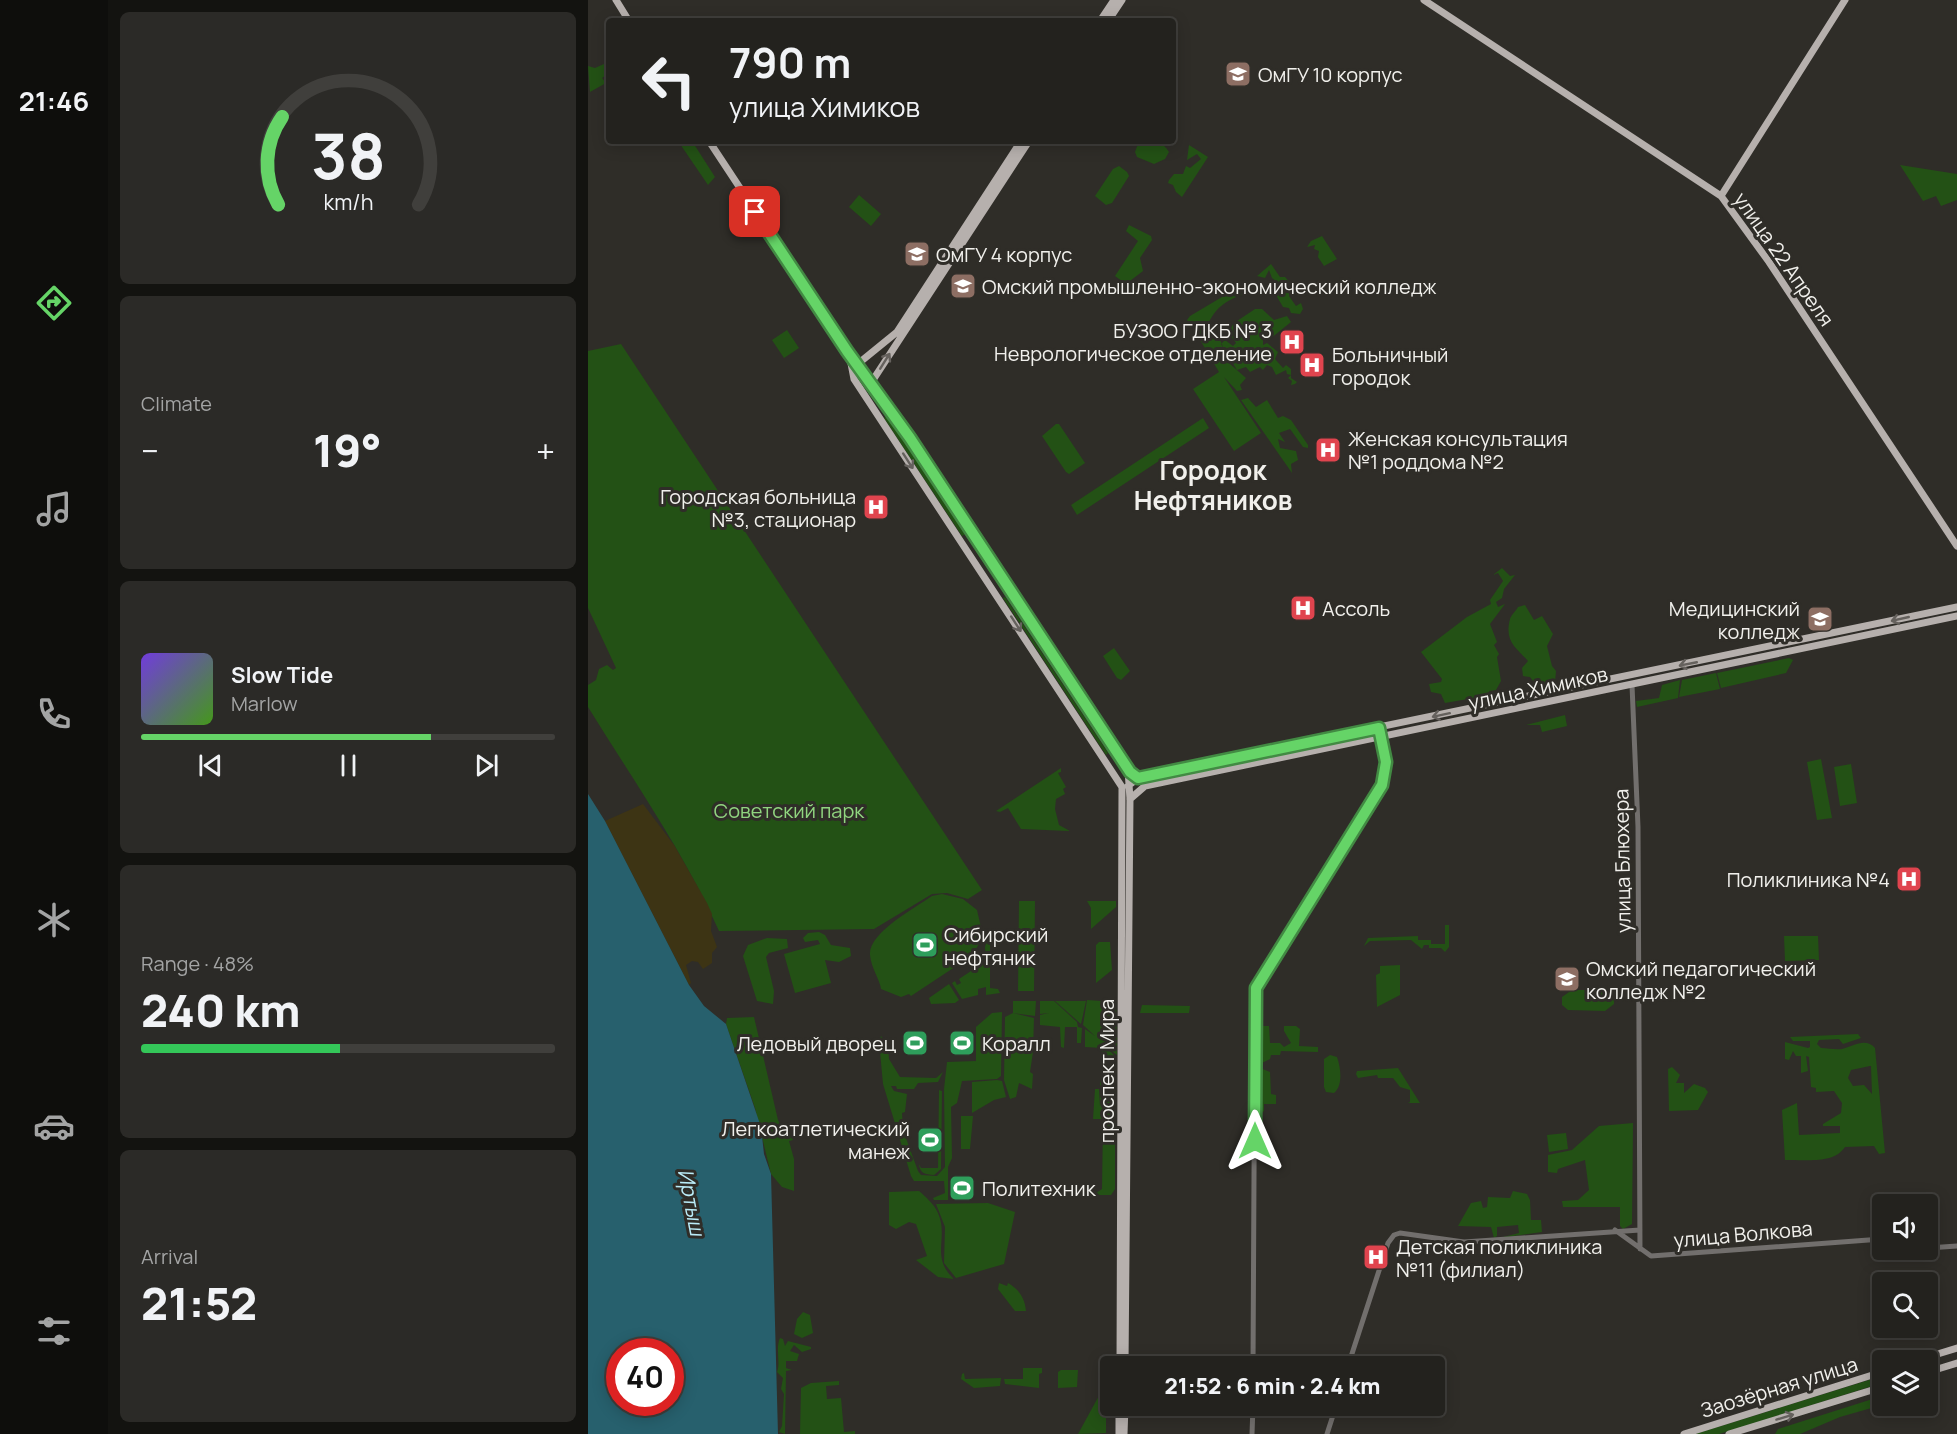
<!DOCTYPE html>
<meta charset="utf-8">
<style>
body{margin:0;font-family:Manrope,sans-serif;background:#2b2a27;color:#f1f3f6;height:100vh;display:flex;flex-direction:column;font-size:22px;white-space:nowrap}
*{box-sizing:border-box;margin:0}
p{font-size:20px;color:#a3a4a4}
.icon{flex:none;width:33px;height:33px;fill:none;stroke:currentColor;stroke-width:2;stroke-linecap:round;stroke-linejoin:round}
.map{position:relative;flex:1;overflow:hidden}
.sheet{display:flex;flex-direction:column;gap:12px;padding:12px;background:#131310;width:480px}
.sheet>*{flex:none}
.hud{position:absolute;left:18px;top:18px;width:570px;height:126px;border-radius:6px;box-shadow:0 3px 15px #0003,0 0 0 2px #403f3c;background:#23221e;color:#f1f3f6;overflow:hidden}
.fabs{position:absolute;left:1284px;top:1194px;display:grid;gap:12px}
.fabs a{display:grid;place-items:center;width:66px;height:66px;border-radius:6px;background:#23221e;box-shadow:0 3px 15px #0003,0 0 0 2px #403f3c;font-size:30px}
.speed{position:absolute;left:18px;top:1338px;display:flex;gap:12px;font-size:30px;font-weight:700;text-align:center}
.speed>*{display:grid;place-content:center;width:78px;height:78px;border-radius:50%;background:#23221e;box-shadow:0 3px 15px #0003,0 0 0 2px #403f3c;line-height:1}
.speed .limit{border:9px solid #d22;background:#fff;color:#111}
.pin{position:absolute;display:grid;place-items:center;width:51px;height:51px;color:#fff;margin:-26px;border-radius:12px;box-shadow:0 3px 9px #0006}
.me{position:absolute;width:66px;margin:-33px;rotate:0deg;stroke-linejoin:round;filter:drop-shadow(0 0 4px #0008)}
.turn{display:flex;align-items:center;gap:21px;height:126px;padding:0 24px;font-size:27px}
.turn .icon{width:78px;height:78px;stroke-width:2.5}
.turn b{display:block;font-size:42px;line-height:51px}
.big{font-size:45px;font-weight:800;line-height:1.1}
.sheet .tile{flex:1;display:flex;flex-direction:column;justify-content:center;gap:9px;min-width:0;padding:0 21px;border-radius:9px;background:#2b2a27}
.sheet .dial{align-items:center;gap:0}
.dial svg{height:156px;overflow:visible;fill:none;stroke:#403f3c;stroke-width:7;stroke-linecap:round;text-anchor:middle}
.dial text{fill:#f1f3f6;stroke:none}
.song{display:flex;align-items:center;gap:18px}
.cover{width:72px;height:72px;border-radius:9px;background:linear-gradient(135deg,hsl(260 70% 55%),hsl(100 70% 35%))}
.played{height:6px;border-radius:3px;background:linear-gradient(90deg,#65d467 70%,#403f3c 70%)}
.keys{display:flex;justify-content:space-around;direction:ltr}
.heat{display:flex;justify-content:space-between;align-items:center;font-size:33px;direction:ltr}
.charge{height:9px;border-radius:4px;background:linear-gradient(90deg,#34c759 48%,#403f3c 0)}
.trip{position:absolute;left:512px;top:1356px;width:345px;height:60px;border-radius:6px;background:#23221e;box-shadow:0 3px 15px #0003,0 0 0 2px #403f3c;font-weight:800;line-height:60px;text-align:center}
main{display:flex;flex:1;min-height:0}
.tab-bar{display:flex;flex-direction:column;width:108px;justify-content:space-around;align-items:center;background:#0e0e0c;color:#a3a4a4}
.tab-bar .icon{width:42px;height:42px}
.tab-bar .on{color:#65d467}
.tab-bar b{font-size:27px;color:#f1f3f6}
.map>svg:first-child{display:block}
.green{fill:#235115;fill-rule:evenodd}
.sand{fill:#3d3414}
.water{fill:#27606d;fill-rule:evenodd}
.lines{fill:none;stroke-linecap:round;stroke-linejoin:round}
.minor{stroke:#726f6d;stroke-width:5}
.major{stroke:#b6b0ad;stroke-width:7}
.oneway{stroke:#65615d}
.route-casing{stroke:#428a43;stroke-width:15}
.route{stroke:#65d467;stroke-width:10}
.labels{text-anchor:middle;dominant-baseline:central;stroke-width:6;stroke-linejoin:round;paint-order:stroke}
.poi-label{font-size:20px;fill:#f1f0ec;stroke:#2f2d28;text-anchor:start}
.street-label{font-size:20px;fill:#f1f0ec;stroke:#2f2d28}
.park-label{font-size:20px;fill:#90d57f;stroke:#2f2d28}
.water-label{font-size:21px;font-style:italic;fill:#baecf8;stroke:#2f2d28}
.district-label{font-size:26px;font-weight:bold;fill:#f1f0ec;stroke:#2f2d28}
</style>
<main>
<nav class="tab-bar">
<b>21:46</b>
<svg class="icon on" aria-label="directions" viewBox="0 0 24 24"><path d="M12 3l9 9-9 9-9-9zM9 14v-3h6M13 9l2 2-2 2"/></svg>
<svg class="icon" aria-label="music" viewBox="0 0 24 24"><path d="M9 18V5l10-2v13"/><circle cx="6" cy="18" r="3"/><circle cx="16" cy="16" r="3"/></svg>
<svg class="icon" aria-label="phone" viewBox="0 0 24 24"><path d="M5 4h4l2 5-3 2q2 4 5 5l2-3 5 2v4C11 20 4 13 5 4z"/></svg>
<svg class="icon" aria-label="climate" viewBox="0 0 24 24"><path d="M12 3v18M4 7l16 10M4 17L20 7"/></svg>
<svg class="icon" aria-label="car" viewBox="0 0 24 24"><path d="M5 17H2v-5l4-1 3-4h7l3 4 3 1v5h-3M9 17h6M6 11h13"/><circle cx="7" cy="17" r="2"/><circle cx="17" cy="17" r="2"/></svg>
<svg class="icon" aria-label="filters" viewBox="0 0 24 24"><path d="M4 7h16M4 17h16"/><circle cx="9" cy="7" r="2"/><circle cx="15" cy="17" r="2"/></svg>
</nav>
<section class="sheet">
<div class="tile dial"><svg viewBox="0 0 100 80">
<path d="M14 69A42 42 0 1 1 86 69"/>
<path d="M14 69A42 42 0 0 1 16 24" stroke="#65d467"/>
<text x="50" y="56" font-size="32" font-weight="700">38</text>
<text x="50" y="72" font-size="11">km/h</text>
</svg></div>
<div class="tile"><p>Climate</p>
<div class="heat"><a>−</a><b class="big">19°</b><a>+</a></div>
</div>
<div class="tile">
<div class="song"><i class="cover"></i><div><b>Slow Tide</b><p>Marlow</p></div></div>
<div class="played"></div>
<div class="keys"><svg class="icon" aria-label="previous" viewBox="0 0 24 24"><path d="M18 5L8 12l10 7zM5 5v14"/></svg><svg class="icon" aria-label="pause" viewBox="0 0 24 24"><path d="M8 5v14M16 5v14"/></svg><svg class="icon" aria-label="next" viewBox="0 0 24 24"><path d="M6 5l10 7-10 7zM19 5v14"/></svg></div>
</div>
<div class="tile"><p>Range · 48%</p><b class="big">240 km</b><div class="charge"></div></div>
<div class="tile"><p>Arrival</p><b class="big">21:52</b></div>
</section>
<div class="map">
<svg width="1369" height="1434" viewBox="0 0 1369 1434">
<rect width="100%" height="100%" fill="#2f2d28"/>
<path class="green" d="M16 64 21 68V73L14 78 18 83 2 92 0 66 7 68Z
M90 141H104L127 177 120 185Z
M551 141C564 141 574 140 581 152L577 159 566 164 549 157 547 152Z
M601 145 620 157 594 197 588 192 585 185 580 183 581 180 586 174H595L598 166 602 168 613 159 609 154 599 160Z
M1312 165 1369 174V200L1353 206 1348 196 1335 201Z
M531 166 539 172 541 176 524 203 518 205 507 196 525 169Z
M271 195 293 214 283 226 261 207Z
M541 225 563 236 564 240 552 258 555 271 538 284 527 276 550 241 538 231Z
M734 236 749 259 736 266 730 257 731 251 726 249 727 245 719 247 723 241Z
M683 264 692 277H697L707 288 701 296 708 306 713 303 715 309 712 314 703 313 701 308 695 307 688 295V281L684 278 681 270 677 278 669 276Z
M655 285H660L665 291C643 299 630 302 619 326L631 337 642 364 658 378 652 385 654 390 649 391 636 377 673 433 646 451 605 389 631 372 605 328H601L603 325 599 320 602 316 634 297V294L640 295Z
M667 309H674L686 320 699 316 703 322 682 339 675 333V345L679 343 690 352 687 359 695 368 698 365 703 369V378L709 382 707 384 703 385 704 381 700 378 703 375 699 374 698 370 688 375 684 367 679 365 675 370 672 367 662 372 658 367 649 370 633 344 637 340 645 346 648 343 640 332 646 323Z
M199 330 211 348 196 358 184 340Z
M33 344 394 890 380 899 359 893 344 894 286 929 131 931C96 852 45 780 0 707V685L8 680 11 669 19 665 25 670 28 668 0 608V351Z
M660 398 668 407 679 400 690 418 695 416 703 420 720 445V448L715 447 702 429 691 433 697 442 690 439 692 448 708 451 710 460 703 464 704 473 653 400Z
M299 416 377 534 374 536 296 418Z
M615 418 621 428 489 515 483 505Z
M468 424H471L497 463 481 474 478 472 454 436Z
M914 568 922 576 927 575 916 589 914 598 908 602 910 607 917 604 902 624 909 642 906 645 911 654 909 657 913 681 908 690 901 691 902 695 857 703 853 694 843 692 841 684 853 682 854 679 833 652 879 617 903 604 902 600 915 581 910 573 905 575Z
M421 593 525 752 523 753 419 596Z
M417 597 520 753 518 755 415 598Z
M937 605 946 620 954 616 965 634 959 646 964 666 968 671 967 682 949 686 942 677 935 676 934 668 940 661C929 648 916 642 922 619 923 615 928 611 930 607Z
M526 648 542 671 533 680 529 678 515 656Z
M1201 658 1205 660 1198 673 1133 688 1129 673Z
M1128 673 1132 689 1091 697 1094 680Z
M1092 680 1090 698 1049 707 1048 701 1071 698 1074 685Z
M977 715 979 726 954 732 952 725H938Z
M1233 759 1244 818 1229 820 1219 762Z
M1263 764 1269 803 1252 806 1246 767Z
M473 768V772L470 773 478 787 475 789 477 794 468 799 467 809 471 825 482 831 433 829 420 808 412 812 408 811Z
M354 894 375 899 389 910 395 936 387 951 388 953 323 996 321 994 313 997 293 989C292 980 283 968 282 955 280 933 327 908 344 896Z
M431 901H447L446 991H430Z
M499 901H528V907L503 929V908Z
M857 925H861V947L857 952 853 948H841V945H836L834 949 823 940 782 941 776 946 780 938 830 936V940H843V944H857Z
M231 932 237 935 243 945 262 948 263 956 251 962 237 960 243 983 207 993 196 954 232 944 230 940 217 942 215 938 220 933Z
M1196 936H1230L1231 960 1197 961Z
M179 938 199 939 200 948 181 953 178 957 186 991 185 1004 169 1001 155 956 160 945Z
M399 940H411V944L402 945V988L410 989 412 993 398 995V987L390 989V995L374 999 364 983 367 981 369 985 373 983 371 979 386 969 388 964H398L397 947Z
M511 942H522L524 970 508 983V945Z
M812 965V995L789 1007 788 975 792 973V966Z
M361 984 371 1000 367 1003 343 1004 341 998Z
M984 990H1020L1026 996V1004L1017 1011 980 1010 974 1005V997Z
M499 1000 528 1002 529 1055 518 1047 528 1057 513 1059 514 1048 497 1047V1029L507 1036 495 1025Z
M425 1001H448L447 1016 425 1013Z
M452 1001H466L489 1022 490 1027 494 1028 493 1043H489V1027H477L476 1048 473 1047 472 1027 452 1025V1015L461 1013 452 1014Z
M467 1001H498L493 1024Z
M554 1005 602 1006 601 1013H552Z
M414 1012 413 1076 409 1079 374 1081 369 1103 363 1107 364 1158 360 1167V1200H346L345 1198 357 1193 356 1181H326L323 1176 295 1084 291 1041 293 1036 300 1046 301 1059 312 1077 348 1078 355 1072 350 1082 330 1083 326 1089H309L308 1086H303L306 1091 319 1094 317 1112 314 1113 315 1130 330 1171 333 1175 349 1176 357 1167 356 1089 359 1062 388 1061V1027L404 1013Z
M425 1013 446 1018 445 1052 442 1072 445 1074 444 1089 431 1083 428 1097 422 1099 416 1080 417 1017Z
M166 1017 190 1120 194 1128 201 1129 205 1140 201 1141 206 1159V1191L194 1187 183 1174 167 1108 138 1024 139 1018Z
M672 1026H681L682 1043H692L696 1047 703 1043 696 1031V1026H708L712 1029 711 1046 730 1047V1052L693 1051 692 1055H683L682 1059 672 1064Z
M1270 1034 1273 1038 1255 1044 1251 1039 1231 1040 1229 1044 1233 1048C1239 1048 1248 1050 1254 1049 1265 1046 1278 1037 1287 1048L1297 1153 1291 1154 1286 1146 1257 1147C1245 1165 1216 1159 1197 1160L1194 1110 1209 1103 1211 1135 1252 1133V1126H1235V1124L1253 1113 1254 1103 1246 1091 1228 1092V1088L1223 1087 1221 1057 1218 1056 1220 1071 1213 1073V1056H1208L1205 1051 1201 1060 1197 1059V1042L1220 1048 1222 1047V1041H1205L1202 1037ZM1282 1066H1283L1284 1094 1276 1085 1265 1086 1260 1078 1263 1070Z
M742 1055 749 1057C753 1068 755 1086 746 1093L738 1092 736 1087V1059Z
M1084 1067 1092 1075 1088 1083H1096V1093L1106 1084 1117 1088 1120 1092 1110 1110 1081 1111 1080 1069Z
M672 1068 682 1072 683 1094 688 1095V1104H676V1111L672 1114Z
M810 1068 832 1103H820L822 1102V1090L812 1087 805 1078H790L789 1075 770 1078 768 1074 769 1071Z
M512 1078 524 1080 525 1090H527L526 1119H505L507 1089H511L512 1106Z
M409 1080 414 1081 418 1097 406 1100 384 1113V1082Z
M351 1090 354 1091 353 1169 346 1175C337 1174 332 1174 331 1164L333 1168H350Z
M373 1116H385L382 1149H373Z
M515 1123H527V1189L523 1195H505L514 1189Z
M1045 1123 1044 1224 1035 1229 1032 1226V1207H975L974 1201 990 1200 1001 1190 997 1160 970 1169 969 1173 960 1172V1155L984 1150 1011 1126Z
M978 1133 980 1149 961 1152 959 1135Z
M331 1191C338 1197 346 1204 350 1213 361 1238 342 1257 366 1279L350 1277 328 1260 339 1256 328 1224 321 1222 308 1229 301 1225V1192Z
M925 1191 939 1194 942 1200 943 1220H953L954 1232 911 1238 931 1233 930 1225 909 1227V1236L906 1238 903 1227 870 1226 883 1203 893 1201 895 1208 899 1207 900 1197 922 1198Z
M400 1203 427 1212 416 1264 368 1278 356 1263 357 1227 348 1204Z
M411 1283 419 1286 420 1283C431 1289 437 1299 438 1311H427L410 1289Z
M215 1312 222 1315 225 1333 214 1338 206 1334 209 1319Z
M192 1338 195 1339 197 1346 200 1341 223 1347V1349L214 1352 206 1345 202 1351 211 1354 209 1361H198V1368L204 1370 198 1371 197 1434 191 1432 194 1426 196 1394 193 1389 195 1378 189 1372C193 1362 187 1349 192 1338Z
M435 1368H454V1373L451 1374V1388L417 1384 416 1379H435Z
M473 1370H490L489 1387 470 1388V1372Z
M376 1373 377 1379 413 1378 412 1386 386 1388 373 1379 374 1374Z
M1294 1376V1383L1131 1434H1107Z
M251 1381V1385L238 1386 239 1399 253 1398 256 1432 267 1431V1434H212L213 1388 223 1383Z
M513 1392H518V1433L490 1434Z
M1294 1396V1405L1252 1417 1212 1434H1187L1190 1429Z"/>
<path class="sand" d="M55 804 86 845 119 903 124 914 123 931 129 947 124 953V963L115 969 110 962 104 961 98 965 103 983 101 985 17 821Z"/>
<path class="water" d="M0 794 17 821 101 985 116 1006 138 1024 173 1127 176 1154 183 1174 190 1434H0ZM32 1352H82V1402H32Z"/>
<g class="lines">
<path class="minor" d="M1044 685 1050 827 1052 1249
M1027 1230 1063 1256 1294 1239
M1340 1248 1369 1246
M665 1366 667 991 683 960 794 785 798 771 791 728
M760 1366 800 1243 806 1235 812 1233 876 1242 1052 1230
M664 1434 665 1406
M739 1434 748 1406"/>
<path class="major" d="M28 0 41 21
M836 0 1133 196 1181 262 1369 546
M512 21 526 0
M520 21 534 0
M121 141 261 353 333 455 540 770 542 799 537 1366
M1133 196 1257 0
M261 353 266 379 534 787 532 1366
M266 367 309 332 433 141
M283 383 441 141
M540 786 550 778 584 770 1369 607
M542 799 557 786 1369 616
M1330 1360 1369 1348
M1340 1372 1369 1363
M531 1434V1406
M536 1434 537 1406
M1096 1434 1294 1372
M1141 1434 1294 1387"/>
</g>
<defs><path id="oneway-shaft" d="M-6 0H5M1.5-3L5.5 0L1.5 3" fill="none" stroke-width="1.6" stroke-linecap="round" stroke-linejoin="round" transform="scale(1.5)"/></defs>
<g class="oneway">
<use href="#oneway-shaft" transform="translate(297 361) rotate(-58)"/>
<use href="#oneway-shaft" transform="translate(320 461) rotate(57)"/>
<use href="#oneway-shaft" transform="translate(1312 619) rotate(167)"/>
<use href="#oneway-shaft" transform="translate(428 624) rotate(57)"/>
<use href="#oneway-shaft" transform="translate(1100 664) rotate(169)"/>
<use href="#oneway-shaft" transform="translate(853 715) rotate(168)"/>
<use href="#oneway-shaft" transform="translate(1197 1417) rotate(-17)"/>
</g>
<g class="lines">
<g class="route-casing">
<path id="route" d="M167 212 259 351 322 438 542 772 550 778 791 728 798 762 794 785 668 988 667 1141"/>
</g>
<use href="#route" class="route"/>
</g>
<defs>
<g id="university-square" transform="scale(1.35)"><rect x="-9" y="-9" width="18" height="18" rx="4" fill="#8d6e63" stroke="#2f2d28"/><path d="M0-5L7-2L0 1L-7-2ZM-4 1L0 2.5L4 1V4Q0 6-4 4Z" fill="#fff"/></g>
<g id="hospital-square" transform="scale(1.35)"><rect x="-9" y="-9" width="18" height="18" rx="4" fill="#e0444e" stroke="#2f2d28"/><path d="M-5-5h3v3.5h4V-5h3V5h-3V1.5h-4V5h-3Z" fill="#fff"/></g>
<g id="stadium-square" transform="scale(1.35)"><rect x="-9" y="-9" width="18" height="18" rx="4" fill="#2e9e5b" stroke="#2f2d28"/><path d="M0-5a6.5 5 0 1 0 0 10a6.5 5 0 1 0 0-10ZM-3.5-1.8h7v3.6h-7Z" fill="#fff"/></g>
</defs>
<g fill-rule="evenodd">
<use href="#university-square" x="650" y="74"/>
<use href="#university-square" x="329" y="254"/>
<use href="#university-square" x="375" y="286"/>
<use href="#hospital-square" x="704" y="342"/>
<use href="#hospital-square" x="724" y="365"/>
<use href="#hospital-square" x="740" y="450"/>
<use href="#hospital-square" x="288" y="507"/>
<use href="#hospital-square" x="715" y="608"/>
<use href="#university-square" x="1232" y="619"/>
<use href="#hospital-square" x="1321" y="879"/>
<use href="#stadium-square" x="337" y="945"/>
<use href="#university-square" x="979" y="979"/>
<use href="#stadium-square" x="327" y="1043"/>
<use href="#stadium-square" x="374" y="1043"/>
<use href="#stadium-square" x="342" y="1140"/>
<use href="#stadium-square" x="374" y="1188"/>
<use href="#hospital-square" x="788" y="1257"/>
</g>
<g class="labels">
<g class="poi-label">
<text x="670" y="74">ОмГУ 10 корпус</text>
<text x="348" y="254">ОмГУ 4 корпус</text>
<text x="394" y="286">Омский промышленно-экономический колледж</text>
<text x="684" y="330" text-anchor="end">БУЗОО ГДКБ № 3<tspan x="684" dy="23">Неврологическое отделение</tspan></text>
<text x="744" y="354">Больничный<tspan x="744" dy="23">городок</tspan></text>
<text x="760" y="438">Женская консультация<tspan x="760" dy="23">№1 роддома №2</tspan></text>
<text x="268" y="496" text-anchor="end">Городская больница<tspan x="268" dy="23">№3, стационар</tspan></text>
<text x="734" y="608">Ассоль</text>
<text x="1212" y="608" text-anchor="end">Медицинский<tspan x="1212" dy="23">колледж</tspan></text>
<text x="1302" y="879" text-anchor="end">Поликлиника №4</text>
<text x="356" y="934">Сибирский<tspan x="356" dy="23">нефтяник</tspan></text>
<text x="998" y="968">Омский педагогический<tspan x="998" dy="23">колледж №2</tspan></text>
<text x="308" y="1043" text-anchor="end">Ледовый дворец</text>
<text x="394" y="1043">Коралл</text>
<text x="322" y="1128" text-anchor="end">Легкоатлетический<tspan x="322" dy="23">манеж</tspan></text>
<text x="394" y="1188">Политехник</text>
<text x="808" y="1246">Детская поликлиника<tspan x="808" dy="23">№11 (филиал)</tspan></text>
</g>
<g class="street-label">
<text transform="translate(1196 259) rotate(55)">улица 22 Апреля</text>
<text transform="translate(950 688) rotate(-12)">улица Химиков</text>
<text transform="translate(1034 861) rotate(-91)">улица Блюхера</text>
<text transform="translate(518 1071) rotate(-90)">проспект Мира</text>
<text transform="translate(1155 1234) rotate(-5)">улица Волкова</text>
<text transform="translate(1191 1387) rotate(-17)">Заозёрная улица</text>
</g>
<g class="park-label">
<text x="201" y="810">Советский парк</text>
</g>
<g class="water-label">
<text transform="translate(104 1202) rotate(79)">Иртыш</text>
</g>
<g class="district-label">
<text x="625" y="470">Городок<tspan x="625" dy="30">Нефтяников</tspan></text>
</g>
</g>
</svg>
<div class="fabs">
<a><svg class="icon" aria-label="sound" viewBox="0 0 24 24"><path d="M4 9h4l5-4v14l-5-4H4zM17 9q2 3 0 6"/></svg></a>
<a><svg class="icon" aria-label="search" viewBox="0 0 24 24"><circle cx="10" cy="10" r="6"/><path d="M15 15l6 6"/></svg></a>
<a><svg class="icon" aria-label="layers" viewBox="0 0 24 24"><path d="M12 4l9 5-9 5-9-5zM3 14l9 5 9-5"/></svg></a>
</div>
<div class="speed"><div class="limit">40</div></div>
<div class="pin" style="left:167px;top:212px;background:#d93025"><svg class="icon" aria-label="arrive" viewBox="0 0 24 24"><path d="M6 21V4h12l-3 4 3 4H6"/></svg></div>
<svg class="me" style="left:667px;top:1141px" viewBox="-20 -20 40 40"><path d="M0-17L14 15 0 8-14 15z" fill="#65d467" stroke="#fff" stroke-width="4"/></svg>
<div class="trip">21:52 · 6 min · 2.4 km</div>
<div class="hud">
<div class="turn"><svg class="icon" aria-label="left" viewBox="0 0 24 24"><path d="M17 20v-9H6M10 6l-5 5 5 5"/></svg><div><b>790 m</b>улица Химиков</div></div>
</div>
</div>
</main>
